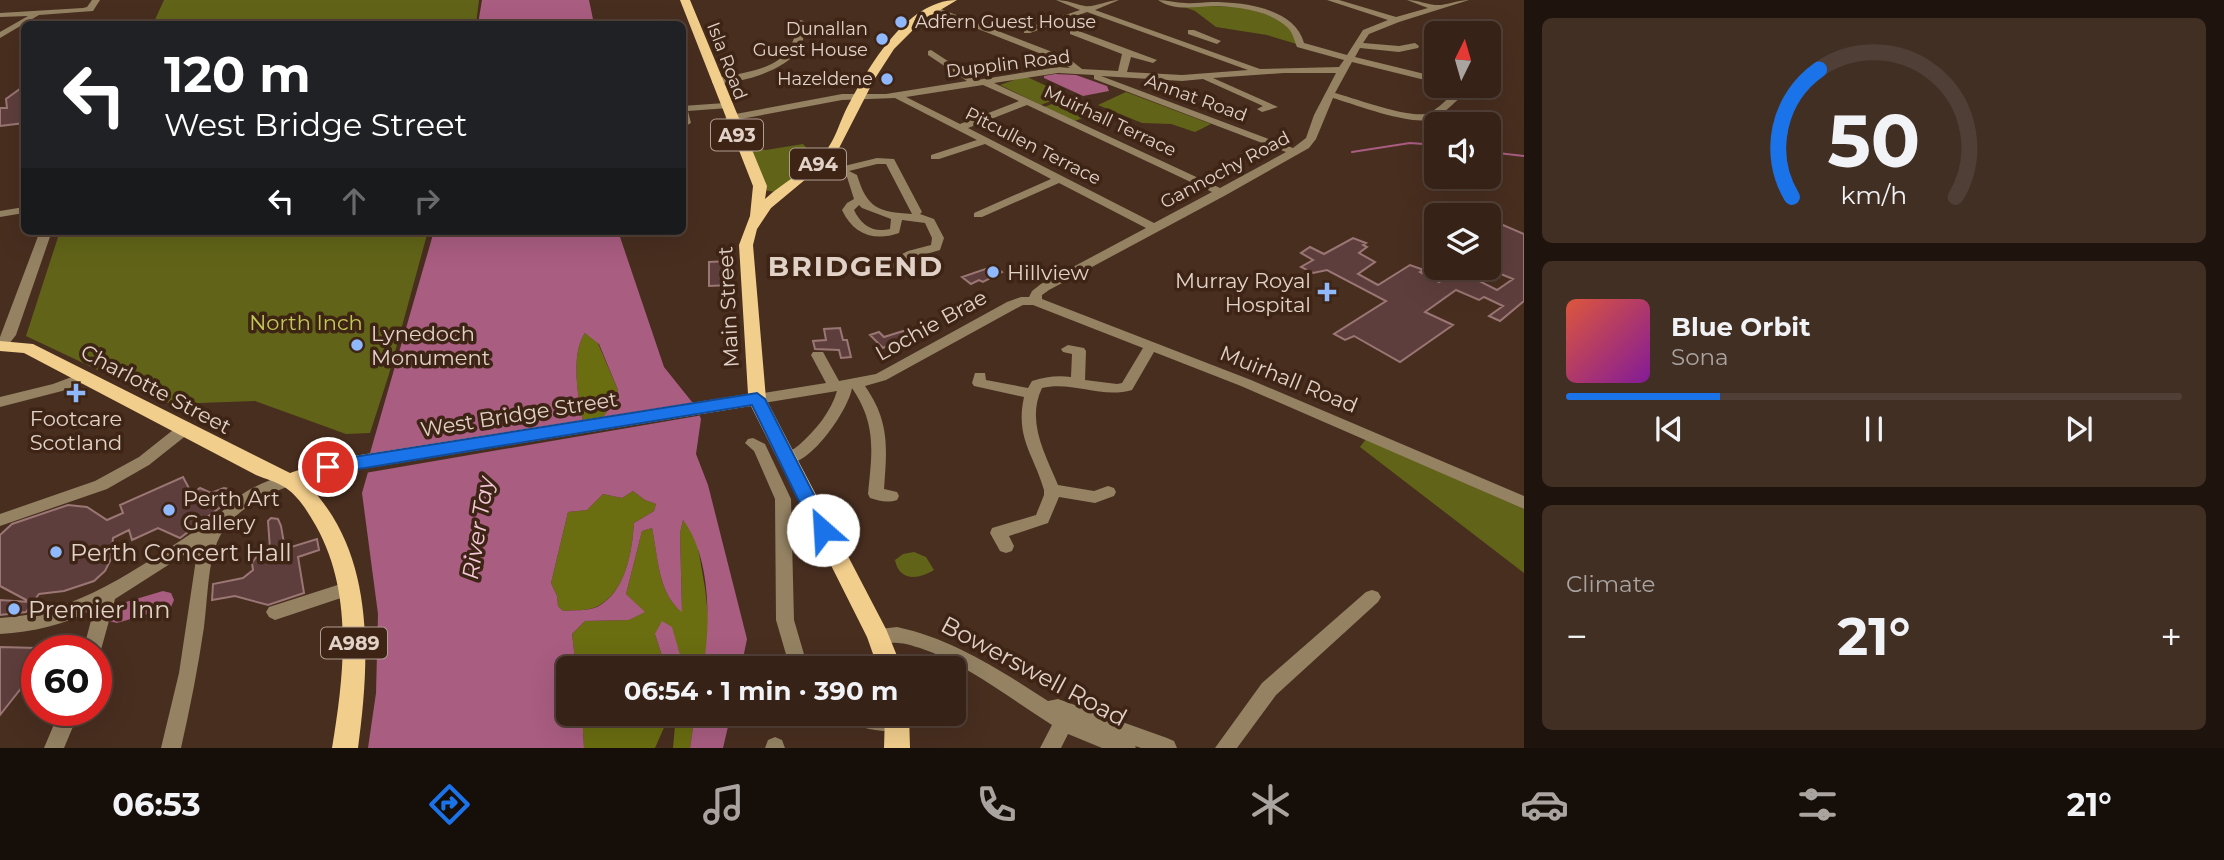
<!DOCTYPE html>
<meta charset="utf-8">
<style>
body{margin:0;font-family:Montserrat,sans-serif;background:#412f24;color:#f1f3f6;height:100vh;display:flex;flex-direction:column;font-size:26px;white-space:nowrap}
*{box-sizing:border-box;margin:0}
p{font-size:23px;color:#aaa4a1}
.icon{flex:none;width:38px;height:38px;fill:none;stroke:currentColor;stroke-width:2;stroke-linecap:round;stroke-linejoin:round}
.map{position:relative;flex:1;overflow:hidden}
.sheet{display:flex;flex-direction:column;gap:18px;padding:18px;background:#1e130d;width:700px}
.sheet>*{flex:none}
.top-card{position:absolute;left:21px;top:21px;width:665px;height:214px;border-radius:10px;box-shadow:0 7px 28px #0002,0 0 0 2px #503f36;background:#202124;color:#fff;overflow:hidden}
.needle{width:46px;rotate:5deg}
.buttons{position:absolute;left:1424px;top:21px;display:grid;gap:14px}
.buttons a{display:grid;place-items:center;width:77px;height:77px;border-radius:10px;background:#362217;box-shadow:0 7px 28px #0002,0 0 0 2px #503f36;font-size:35px}
.speed{position:absolute;left:21px;top:635px;display:flex;gap:14px;font-size:35px;font-weight:700;text-align:center}
.speed>*{display:grid;place-content:center;width:91px;height:91px;border-radius:50%;background:#362217;box-shadow:0 7px 28px #0002,0 0 0 2px #503f36;line-height:1}
.speed .limit{border:10px solid #d22;background:#fff;color:#111}
.pin{position:absolute;display:grid;place-items:center;width:60px;height:60px;color:#fff;margin:-30px;border:4px solid #fff;border-radius:50%;box-shadow:0 2px 7px #0007}
.me{position:absolute;width:77px;margin:-38px;rotate:334deg;stroke-linejoin:round;filter:drop-shadow(0 0 5px #0008)}
.turn{display:flex;align-items:center;gap:24px;height:147px;padding:0 28px;font-size:32px}
.turn .icon{width:91px;height:91px;stroke-width:2.5}
.turn b{display:block;font-size:49px;line-height:60px}
.lanes{display:flex;align-items:center;height:66px;padding:0 28px;background:#0003;justify-content:center;gap:35px;direction:ltr}
.lanes .off{opacity:.35}
.big{font-size:52px;font-weight:700;line-height:1.1}
.sheet .card{flex:1;display:flex;flex-direction:column;justify-content:center;gap:10px;min-width:0;padding:0 24px;border-radius:10px;background:#412f24}
.sheet .dial{align-items:center;gap:0}
.dial svg{height:182px;overflow:visible;fill:none;stroke:#503f36;stroke-width:7;stroke-linecap:round;text-anchor:middle}
.dial text{fill:#f1f3f6;stroke:none}
.song{display:flex;align-items:center;gap:21px}
.cover{width:84px;height:84px;border-radius:10px;background:linear-gradient(135deg,hsl(10 70% 55%),hsl(290 70% 35%))}
.played{height:7px;border-radius:4px;background:linear-gradient(90deg,#1a73e8 25%,#503f36 25%)}
.keys{display:flex;justify-content:space-around;direction:ltr}
.heat{display:flex;justify-content:space-between;align-items:center;font-size:38px;direction:ltr}
.trip{position:absolute;left:556px;top:656px;width:410px;height:70px;border-radius:10px;background:#362217;box-shadow:0 7px 28px #0002,0 0 0 2px #503f36;font-weight:700;line-height:70px;text-align:center}
.tab-bar{display:flex;height:112px;justify-content:space-around;align-items:center;background:#160e09;color:#aaa4a1}
.tab-bar .icon{width:49px;height:49px}
.tab-bar .selected{color:#1a73e8}
.tab-bar b{font-size:32px;color:#f1f3f6}
main{display:flex;flex:1;min-height:0}
.map>svg:first-child{display:block}
.green{fill:#616418}
.forest{fill:#6a6d10}
.water{fill:#a95d81;fill-rule:evenodd}
.pier{fill:#482e1f}
.lines{fill:none;stroke-linecap:round;stroke-linejoin:round}
.stream{stroke:#a95d81;stroke-width:2}
.river{fill:#a95d81;fill-rule:evenodd}
.building{fill:#5e3e3d;stroke:#9a7674;stroke-width:2;fill-rule:evenodd}
.minor{fill:#948263;fill-rule:evenodd}
.major{fill:#f2ce8d;fill-rule:evenodd}
.route{fill:#1a73e8;stroke:#114b97;stroke-width:2}
.poi-dot{fill:#90b8fd;stroke:#3d2415;stroke-width:2.5}
.labels{text-anchor:middle;dominant-baseline:central;stroke-width:7;stroke-linejoin:round;paint-order:stroke}
.far-poi-label{font-size:18px;fill:#e1d1c7;stroke:#3d2415;text-anchor:end}
.far-street-label{font-size:18px;fill:#e1d1c7;stroke:#3d2415}
.shield{fill:#3d2415;stroke:#b09d92;stroke-width:2}
.shield-label{font-size:19px;font-weight:bold;fill:#e1d1c7}
.poi-label{font-size:21px;fill:#e1d1c7;stroke:#3d2415;text-anchor:start}
.street-label{font-size:21px;fill:#e1d1c7;stroke:#3d2415}
.park-label{font-size:21px;fill:#c2c855;stroke:#3d2415}
.water-label{font-size:23px;font-style:italic;fill:#f5c9db;stroke:#3d2415}
.near-poi-label{font-size:24px;fill:#e1d1c7;stroke:#3d2415;text-anchor:start}
.near-street-label{font-size:24px;fill:#e1d1c7;stroke:#3d2415}
.district-label{font-size:28px;font-weight:bold;letter-spacing:2px;fill:#e1d1c7;stroke:#3d2415}
</style>
<main>
<div class="map">
<svg width="1524" height="748" viewBox="0 0 1524 748">
<rect width="100%" height="100%" fill="#482e1f"/>
<path class="green" d="M164 0H479L476 24H153Z
M1179 5 1243 7 1287 21 1300 45 1267 35 1216 27 1195 11Z
M1025 76 1066 95 1041 105 1000 85Z
M1126 92 1211 124 1195 132 1171 124 1142 123 1098 105Z
M1070 97 1100 111 1075 121 1044 107Z
M803 144 817 160 775 192 764 190 746 148 766 150Z
M60 231H428L389 374 370 433 346 434 255 401 170 404 26 336Z
M1366 439 1524 509V573L1360 447Z
M914 552 926 557 934 570C918 580 899 581 895 560L903 554Z"/>
<path class="forest" d="M585 333 597 341 618 390 615 400 599 423 584 425C578 400 570 354 585 333Z
M633 491 645 500 656 504 654 511 634 523C632 552 626 593 596 607 587 611 573 610 563 611L558 606 557 596 551 583 568 512 587 510 603 494 622 498Z
M683 520 696 536 705 588 710 632 703 668H681L682 662 655 634 666 668H576L572 634 585 621 629 620 644 612 626 594 642 531 652 528C658 554 658 596 682 611L680 533Z
M582 714H670L655 748H584Z
M676 714H695L690 748H673Z"/>
<path class="water" d="M482 0H589L594 24H478Z
M1055 74 1076 75 1107 86 1109 91 1083 96 1044 78V76Z
M434 231H618L664 367 696 407 701 419 696 454 708 485 747 639 741 668H703C711 626 711 556 683 520L680 533 682 612C658 594 658 556 652 528L642 531 626 594 645 612 629 620 585 621 572 634 576 668H569V714H582L584 748H368L376 693 378 614 362 493 368 472V460ZM585 333 599 344 618 390 615 400 599 423 584 425C578 400 570 354 585 333ZM633 491 645 500 656 504 654 511 634 523C632 552 626 592 597 607 588 611 573 610 563 611L558 606 557 596 551 583 568 512 587 510 603 494 622 498Z
M662 621 672 627 682 662 681 668H666L655 634Z
M695 714H731L723 748H690Z"/>
<path class="pier" d="M698 404 703 415 365 473V458Z"/>
<g class="lines">
<path class="stream" d="M1352 152 1410 143 1437 145
M1489 152 1524 156"/>
<path class="river" d="M163 591 171 593 174 600 171 607 117 623 109 621 106 614 109 607Z"/>
</g>
<path class="building" d="M24 86V123L0 126V108H7L6 99Z
M1489 219 1524 234V301L1500 321 1489 316 1503 306 1484 297 1479 300 1456 290 1425 312 1453 325 1400 362 1354 336 1345 340 1334 334 1386 301 1327 270 1313 273 1301 267 1313 260 1301 253 1310 247 1324 254 1353 238 1366 243 1363 245 1367 247 1359 253 1375 262 1358 274 1378 285 1410 265 1424 270 1420 272 1439 282 1459 270 1467 273 1474 268H1489ZM1496 272 1513 279 1497 290 1481 282Z
M729 261 731 285 709 286V262Z
M994 266 1002 272 983 282 979 280 971 284 962 277Z
M840 328 843 340H847L851 357 841 358 839 350 815 349 813 341 826 340 824 329Z
M903 331 905 337 883 348 870 335 879 332 884 337Z
M183 477 192 494 200 488 211 493 224 488 229 489 230 494 235 496 180 538 158 528 132 540 129 530 113 538 111 559 105 571 94 581 64 591 39 594 26 612 0 615V600L30 602 0 586V535L12 524 68 505 87 507 107 520 123 513 120 505Z
M271 518 278 519 281 526 285 549 317 539 319 550 298 557 304 593 268 605 235 596 212 600 213 584 243 578 253 570 252 563 260 552 270 549 268 521Z
M0 647 37 648V659L21 682H26L0 715Z"/>
<g class="lines">
<path class="minor" d="M92 0H100L93 11 39 15 0 38V32L28 16 0 17V13L83 8 87 7Z
M1056 0C1067 0 1074 4 1085 6 1093 8 1108 0 1119 0L1095 10 1260 69 1339 67 1344 60 1297 47C1294 40 1293 33 1288 28 1270 10 1235 6 1211 6 1192 7 1174 11 1158 0 1167 0 1176 3 1185 3 1194 4 1203 2 1212 2 1243 2 1295 8 1304 43L1347 55 1363 30 1388 20 1327 0H1339L1396 17 1428 8 1407 0C1418 0 1425 4 1435 5 1445 6 1458 0 1469 0L1399 22 1369 34 1363 43 1399 46 1415 43 1419 46 1418 48 1399 52 1360 48 1355 57 1437 77V83L1352 62 1335 93C1354 98 1412 120 1429 113 1438 109 1448 98 1456 91L1449 86H1459L1465 89V93C1456 101 1446 112 1435 118 1415 128 1354 104 1333 98L1316 139 1309 148 1226 195 1049 290 1042 295V299L1251 380 1524 496V509L1241 386 1154 352 1132 390C1101 399 1073 381 1042 388 1026 421 1045 454 1058 485L1094 491 1108 486 1114 488 1116 492 1114 496 1095 503 1059 497 1048 523 1009 536 1014 546 1012 551 1006 553 1000 551 990 533 992 528 1036 515 1044 495V490C1034 455 1015 438 1024 397L974 386 972 383 975 373H985L986 380 1028 388 1032 381C1045 377 1057 375 1071 377L1072 354 1063 352 1061 349 1068 345 1084 348 1086 351 1085 380 1117 384 1122 383 1143 348 1033 305H1023L1017 308 886 380 865 386C890 422 887 448 884 489L897 492 899 496 897 500C888 503 879 501 870 498L868 494C872 452 877 425 852 388 849 409 808 470 784 463L781 459C786 453 793 450 799 445 815 431 831 412 837 391L757 404 750 399 757 394 826 383 811 355 813 352H823L839 381 876 374 1007 302 1021 297H1029L1032 291 1041 284 1146 228 1059 183 982 217H974V213L1051 179 985 144 939 159H931V155L977 140 895 98 842 100 730 121 725 118 730 115 842 94H886L967 81 928 55V51L931 50 977 80 1058 67 1070 68 1062 62 930 10 929 8 933 6 1068 58 1082 69 1118 71 1122 54 1070 34V30H1076L1157 60 1153 63 1131 57 1127 72 1182 75 1248 70 1087 12 1030 33H1024V29L1080 10ZM1058 73 1094 75V79L1286 152 1220 188 994 83ZM1284 73H1336L1314 115 1306 138 1293 148 1101 76 1182 81 1203 79 1263 106 1257 109 1262 112 1278 107 1213 78ZM983 85 1019 101 960 124 906 97ZM1027 105 1212 192 1154 223 968 128Z
M801 20 805 22C805 32 804 41 799 49 786 71 736 85 712 83V79C750 71 794 71 797 22Z
M1188 30H1194L1221 41 1217 44 1188 34Z
M725 103 728 104V108L688 111 691 123 682 128V106Z
M877 158 894 159 922 212 920 214 934 219 944 238 940 250 916 257 885 272 879 268 881 265 908 251 931 245 932 238 925 223 902 220 899 233C874 242 853 234 842 210L847 203 854 199 847 177 811 166 816 163 836 168ZM877 164H886L912 214C878 212 867 208 857 175L849 171ZM859 205 862 208 891 219 890 229C873 233 861 225 854 210Z
M24 207V213L0 217V211Z
M40 231H52L16 335 5 349 0 350V337Z
M85 372 92 377 90 380 62 391 0 407V397L53 384Z
M183 425 188 426 190 430 188 434 149 465 107 489 0 526V514L95 481 139 457 178 426Z
M753 438 765 444 791 499 794 620 808 668H790L776 620 775 499 754 451 745 443 748 439Z
M290 474 296 476 298 480 296 484C264 494 226 513 215 548 208 568 207 605 204 627 198 668 190 708 181 748H161L179 673 198 546 115 599 99 657 96 658V651H83L94 609C64 625 33 632 0 634V618C77 614 137 568 200 528L210 527C230 497 256 483 290 474Z
M350 581 356 583 359 588 356 593 275 620 269 617 266 612 269 607Z
M1372 590 1378 592 1381 597 1378 602 1276 695 1237 748H1215L1262 683 1366 592Z
M897 627C953 639 1000 670 1048 701L1058 699 1167 738 1174 741 1177 748H1141L1135 746 1136 748H1102L1068 734 1061 748H1040L1052 725C1009 698 967 664 920 648 913 646 905 643 898 643 889 642 881 645 872 642L869 636 872 630Z
M60 710H80L64 748H44Z
M839 714H900L904 716 907 722 904 728C885 736 860 727 842 720Z
M775 737 782 740 785 748H765L768 740Z"/>
<path class="major" d="M680 0H690L767 186 765 199C784 181 811 169 828 148 835 138 839 125 844 114 865 72 905 0 957 0L922 21 894 49 874 80 836 154 771 208 757 229 753 245 766 399 886 629 902 668H878L867 637 751 406 330 474 305 482C376 551 370 658 358 748H332C344 675 354 594 316 526 308 512 299 497 286 488 277 482 266 479 256 475L24 353 0 351V341L33 344 290 473 328 460 748 394 739 245 750 216 753 186Z
M885 714H909L910 748H884Z"/>
</g>
<path class="route" d="M757 393 765 399 832 530 830 536 823 538 816 536 752 405 328 474 322 472 319 467 322 463 328 461Z"/>
<g class="poi-dot">
<circle cx="901" cy="22" r="7"/>
<circle cx="882" cy="39" r="7"/>
<circle cx="887" cy="79" r="7"/>
<circle cx="993" cy="272" r="7"/>
<path d="M1323.5 281.5h7v7h7v7h-7v7h-7v-7h-7v-7h7z"/>
<circle cx="357" cy="345" r="7"/>
<path d="M72.5 382.5h7v7h7v7h-7v7h-7v-7h-7v-7h7z"/>
<circle cx="169" cy="510" r="7"/>
<circle cx="56" cy="552" r="7"/>
<circle cx="14" cy="609" r="7"/>
</g>
<g class="labels">
<g class="far-poi-label">
<text x="915" y="22" text-anchor="start">Adfern Guest House</text>
<text x="868" y="29">Dunallan<tspan x="868" dy="21">Guest House</tspan></text>
<text x="873" y="79">Hazeldene</text>
</g>
<g class="far-street-label">
<text transform="translate(727 61) rotate(69)">Isla Road</text>
<text transform="translate(1008 64) rotate(-7)">Dupplin Road</text>
<text transform="translate(1196 98) rotate(20)">Annat Road</text>
<text transform="translate(1110 121) rotate(25)">Muirhall Terrace</text>
<text transform="translate(1033 146) rotate(27)">Pitcullen Terrace</text>
<text transform="translate(1225 170) rotate(-28)">Gannochy Road</text>
</g>
<g class="shield">
<rect x="711" y="119.5" width="52" height="31" rx="5"/>
<rect x="790" y="148.5" width="56" height="31" rx="5"/>
<rect x="321" y="627.5" width="66" height="31" rx="5"/>
</g>
<g class="shield-label">
<text x="737" y="135">A93</text>
<text x="818" y="164">A94</text>
<text x="354" y="643">A989</text>
</g>
<g class="poi-label">
<text x="1007" y="272">Hillview</text>
<text x="1311" y="280" text-anchor="end">Murray Royal<tspan x="1311" dy="24">Hospital</tspan></text>
<text x="371" y="333">Lynedoch<tspan x="371" dy="24">Monument</tspan></text>
<text x="76" y="418" text-anchor="middle">Footcare<tspan x="76" dy="24">Scotland</tspan></text>
<text x="183" y="498">Perth Art<tspan x="183" dy="24">Gallery</tspan></text>
</g>
<g class="street-label">
<text transform="translate(728 307) rotate(-93)">Main Street</text>
<text transform="translate(931 325) rotate(-29)">Lochie Brae</text>
<text transform="translate(1289 379) rotate(22)">Muirhall Road</text>
<text transform="translate(156 389) rotate(28)">Charlotte Street</text>
<text transform="translate(519 414) rotate(-9)">West Bridge Street</text>
</g>
<g class="park-label">
<text x="306" y="322">North Inch</text>
</g>
<g class="water-label">
<text transform="translate(478 528) rotate(-81)">River Tay</text>
</g>
<g class="near-poi-label">
<text x="70" y="552">Perth Concert Hall</text>
<text x="28" y="609">Premier Inn</text>
</g>
<g class="near-street-label">
<text transform="translate(1034 671) rotate(28)">Bowerswell Road</text>
</g>
<g class="district-label">
<text x="856" y="266">BRIDGEND</text>
</g>
</g>
</svg>
<div class="buttons">
<a><svg class="needle" viewBox="-14 -14 28 28"><path d="M0-13l5 13h-10z" fill="#e53935"/><path d="M0 13l5-13h-10z" fill="#aaa4a1"/></svg></a>
<a><svg class="icon" aria-label="sound" viewBox="0 0 24 24"><path d="M4 9h4l5-4v14l-5-4H4zM17 9q2 3 0 6"/></svg></a>
<a><svg class="icon" aria-label="layers" viewBox="0 0 24 24"><path d="M12 4l9 5-9 5-9-5zM3 14l9 5 9-5"/></svg></a>
</div>
<div class="speed"><div class="limit">60</div></div>
<div class="pin" style="left:328px;top:467px;background:#d93025"><svg class="icon" aria-label="arrive" viewBox="0 0 24 24"><path d="M6 21V4h12l-3 4 3 4H6"/></svg></div>
<svg class="me" style="left:823px;top:530px" viewBox="-20 -20 40 40"><circle r="19" fill="#fff"/><path d="M0-13L10 11 0 6-10 11z" fill="#1a73e8"/></svg>
<div class="trip">06:54 · 1 min · 390 m</div>
<div class="top-card">
<div class="turn"><svg class="icon" aria-label="left" viewBox="0 0 24 24"><path d="M17 20v-9H6M10 6l-5 5 5 5"/></svg><div><b>120 m</b>West Bridge Street</div></div>
<div class="lanes"><svg class="icon" aria-label="left" viewBox="0 0 24 24"><path d="M17 20v-9H6M10 6l-5 5 5 5"/></svg><svg class="icon off" aria-label="ahead" viewBox="0 0 24 24"><path d="M12 20V5M6 11l6-6 6 6"/></svg><svg class="icon off" aria-label="right" viewBox="0 0 24 24"><path d="M7 20v-9h11M14 6l5 5-5 5"/></svg></div>
</div>
</div>
<section class="sheet">
<div class="card dial"><svg viewBox="0 0 100 80">
<path d="M14 69A42 42 0 1 1 86 69"/>
<path d="M14 69A42 42 0 0 1 26 13" stroke="#1a73e8"/>
<text x="50" y="56" font-size="32" font-weight="700">50</text>
<text x="50" y="72" font-size="11">km/h</text>
</svg></div>
<div class="card">
<div class="song"><i class="cover"></i><div><b>Blue Orbit</b><p>Sona</p></div></div>
<div class="played"></div>
<div class="keys"><svg class="icon" aria-label="previous" viewBox="0 0 24 24"><path d="M18 5L8 12l10 7zM5 5v14"/></svg><svg class="icon" aria-label="pause" viewBox="0 0 24 24"><path d="M8 5v14M16 5v14"/></svg><svg class="icon" aria-label="next" viewBox="0 0 24 24"><path d="M6 5l10 7-10 7zM19 5v14"/></svg></div>
</div>
<div class="card"><p>Climate</p>
<div class="heat"><a>−</a><b class="big">21°</b><a>+</a></div>
</div>
</section>
</main>
<nav class="tab-bar">
<b>06:53</b>
<svg class="icon selected" aria-label="directions" viewBox="0 0 24 24"><path d="M12 3l9 9-9 9-9-9zM9 14v-3h6M13 9l2 2-2 2"/></svg>
<svg class="icon" aria-label="music" viewBox="0 0 24 24"><path d="M9 18V5l10-2v13"/><circle cx="6" cy="18" r="3"/><circle cx="16" cy="16" r="3"/></svg>
<svg class="icon" aria-label="phone" viewBox="0 0 24 24"><path d="M5 4h4l2 5-3 2q2 4 5 5l2-3 5 2v4C11 20 4 13 5 4z"/></svg>
<svg class="icon" aria-label="climate" viewBox="0 0 24 24"><path d="M12 3v18M4 7l16 10M4 17L20 7"/></svg>
<svg class="icon" aria-label="car" viewBox="0 0 24 24"><path d="M5 17H2v-5l4-1 3-4h7l3 4 3 1v5h-3M9 17h6M6 11h13"/><circle cx="7" cy="17" r="2"/><circle cx="17" cy="17" r="2"/></svg>
<svg class="icon" aria-label="filters" viewBox="0 0 24 24"><path d="M4 7h16M4 17h16"/><circle cx="9" cy="7" r="2"/><circle cx="15" cy="17" r="2"/></svg>
<b>21°</b>
</nav>
